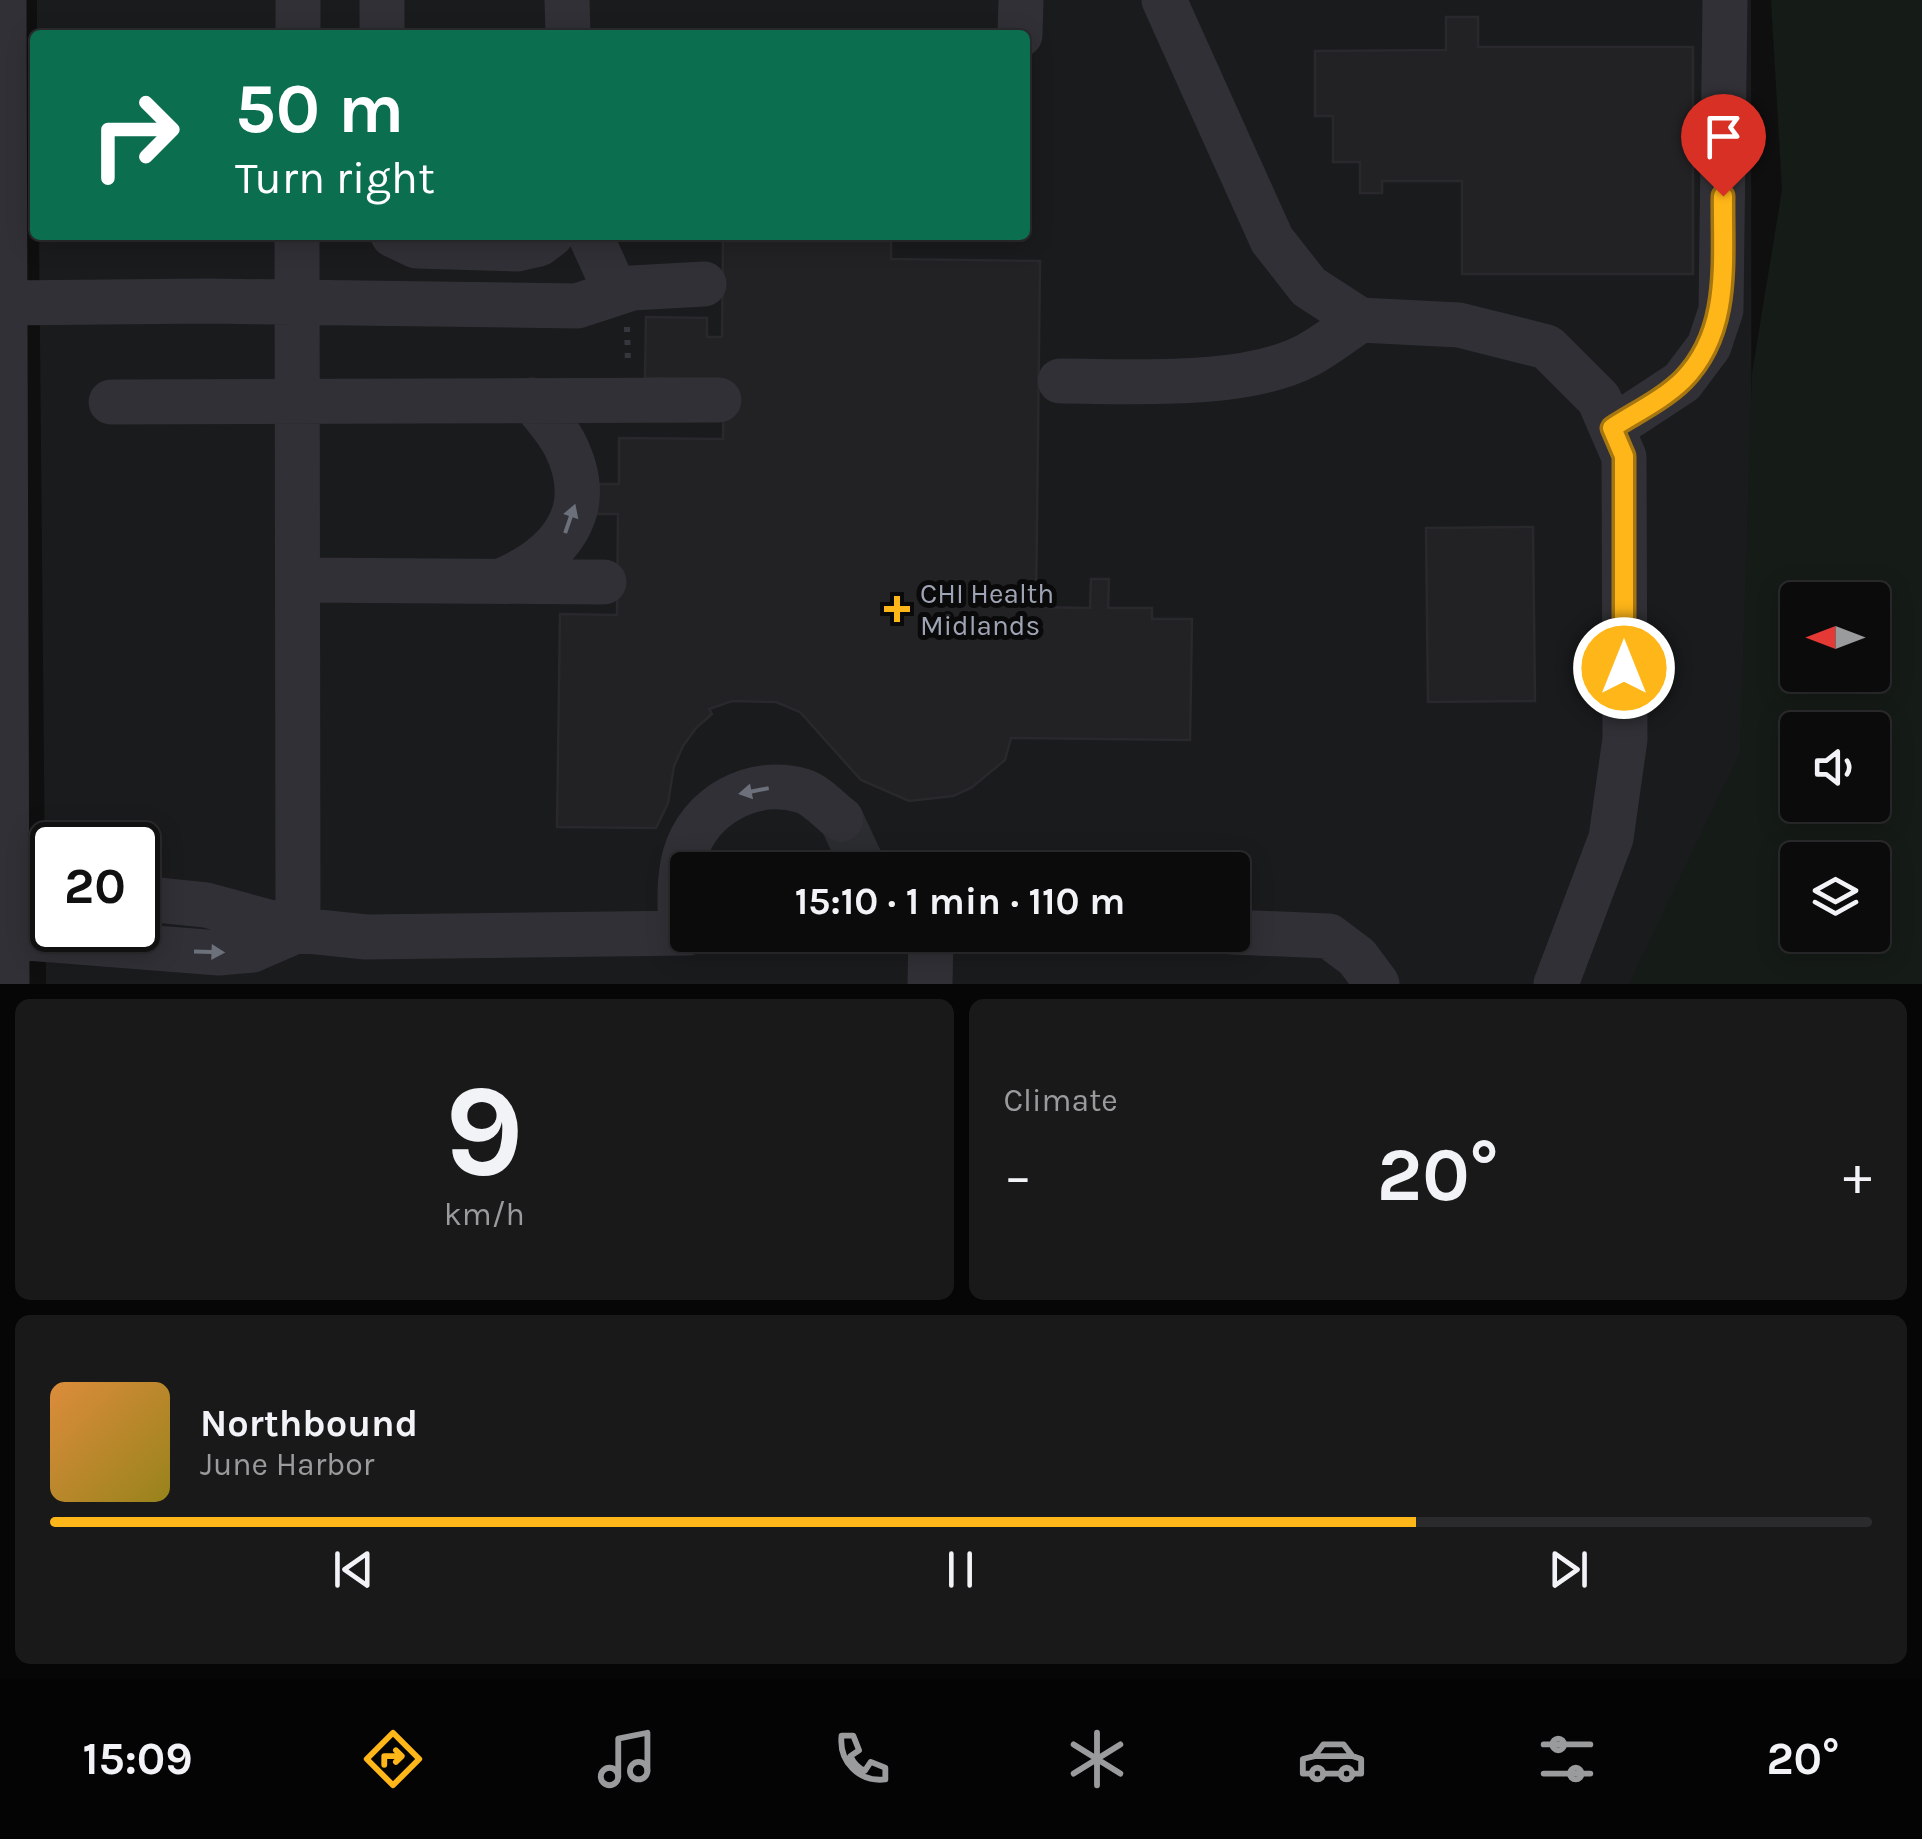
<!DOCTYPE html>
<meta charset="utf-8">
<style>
body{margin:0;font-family:Karla,sans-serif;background:#19191a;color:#f1f3f6;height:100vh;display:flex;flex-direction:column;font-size:38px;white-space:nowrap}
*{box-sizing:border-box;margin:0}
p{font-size:32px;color:#9a9b9d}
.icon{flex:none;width:55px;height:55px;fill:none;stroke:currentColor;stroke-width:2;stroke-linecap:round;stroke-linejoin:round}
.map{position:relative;height:984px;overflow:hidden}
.details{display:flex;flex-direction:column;gap:15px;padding:15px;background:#060607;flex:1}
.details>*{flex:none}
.guide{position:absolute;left:30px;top:30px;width:1000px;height:210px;border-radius:10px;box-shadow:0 5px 25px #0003,0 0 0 2px #2b2b2d;background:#0b6e4f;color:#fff;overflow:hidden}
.needle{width:65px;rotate:270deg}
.buttons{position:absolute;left:1780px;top:582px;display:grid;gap:20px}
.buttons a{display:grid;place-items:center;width:110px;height:110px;border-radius:10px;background:#0b0b0c;box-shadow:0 5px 25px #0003,0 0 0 2px #2b2b2d;font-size:50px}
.speed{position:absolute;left:30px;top:822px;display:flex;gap:20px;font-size:50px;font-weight:700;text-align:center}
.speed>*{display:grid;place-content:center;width:130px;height:130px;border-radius:50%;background:#0b0b0c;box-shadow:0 5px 25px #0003,0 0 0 2px #2b2b2d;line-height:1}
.speed .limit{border:5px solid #111;border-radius:15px;background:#fff;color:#111}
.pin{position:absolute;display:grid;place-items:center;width:85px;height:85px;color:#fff;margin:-102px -42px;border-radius:50% 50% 50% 0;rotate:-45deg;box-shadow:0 0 10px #0007}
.pin .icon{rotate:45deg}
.me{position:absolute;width:110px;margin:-55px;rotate:0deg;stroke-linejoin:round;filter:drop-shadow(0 0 8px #0008)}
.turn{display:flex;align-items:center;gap:35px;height:210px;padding:0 40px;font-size:45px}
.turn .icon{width:130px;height:130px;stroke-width:2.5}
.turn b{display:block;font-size:70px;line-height:85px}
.big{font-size:75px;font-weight:700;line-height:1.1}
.details .widget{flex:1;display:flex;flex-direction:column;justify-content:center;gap:15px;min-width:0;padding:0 35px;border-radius:15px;background:#19191a}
.details .dial{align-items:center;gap:0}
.dial b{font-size:130px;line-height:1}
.song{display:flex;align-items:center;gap:30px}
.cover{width:120px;height:120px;border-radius:15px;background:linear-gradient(135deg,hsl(30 70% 55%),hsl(50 70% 35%))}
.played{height:10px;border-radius:5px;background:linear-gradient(90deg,#ffb618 75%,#2b2b2d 75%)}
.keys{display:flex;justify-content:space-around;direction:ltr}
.heat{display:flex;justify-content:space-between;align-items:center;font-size:55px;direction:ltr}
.details .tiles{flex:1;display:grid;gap:15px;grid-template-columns:1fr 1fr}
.widget:last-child{grid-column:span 2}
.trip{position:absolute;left:670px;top:852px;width:580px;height:100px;border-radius:10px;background:#0b0b0c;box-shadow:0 5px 25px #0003,0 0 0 2px #2b2b2d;font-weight:700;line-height:100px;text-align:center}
.menu{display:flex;height:160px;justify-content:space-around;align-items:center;background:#040405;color:#9a9b9d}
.menu .icon{width:70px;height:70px}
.menu .current{color:#ffb618}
.menu b{font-size:45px;color:#f1f3f6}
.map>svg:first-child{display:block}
.built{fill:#1a1b1d;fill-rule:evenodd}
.green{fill:#151b16;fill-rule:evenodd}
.building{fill:#222225;stroke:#29292d;stroke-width:2.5}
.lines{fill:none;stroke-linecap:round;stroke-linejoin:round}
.minor-tunnel{stroke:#2c2d31;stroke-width:45;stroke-dasharray:45 22;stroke-linecap:butt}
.path{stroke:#35373d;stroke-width:6;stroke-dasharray:5 8;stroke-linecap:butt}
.minor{stroke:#303036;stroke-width:45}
.oneway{fill:#6c707b}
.route-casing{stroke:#a67610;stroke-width:25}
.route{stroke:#ffb618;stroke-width:18}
.poi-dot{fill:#ffb618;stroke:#0a0a0b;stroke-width:4}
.labels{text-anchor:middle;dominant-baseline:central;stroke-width:10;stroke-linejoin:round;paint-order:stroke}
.poi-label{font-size:28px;fill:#9ea4b3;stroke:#0a0a0b;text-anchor:start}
</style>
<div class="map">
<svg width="1922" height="984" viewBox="0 0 1922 984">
<rect width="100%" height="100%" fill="#0f0f10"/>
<path class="built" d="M37 0H1751L1752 984H46L39 235H1025V35H37ZM52 845H138V930H52ZM688 870H1232V935H688Z"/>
<path class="green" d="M1771 0H1922V984H1629L1740 753 1752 373 1782 190ZM1798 600H1872V675H1798ZM1798 730H1872V805H1798ZM1798 860H1872V935H1798Z"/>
<path class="building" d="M1446 17H1478V47H1693V274H1462V181H1382V193H1360V162H1333V116H1315V51L1446 50Z
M723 235H891V259L1040 261 1036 607 1090 608 1091 579H1109L1108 608H1152V619H1192L1190 740 1011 738 1005 760 971 788 953 796 909 801 861 780 800 712 776 702 732 701 709 709 712 714 696 728 683 746 674 766 668 803 656 828 557 827 560 614 617 615 618 514H597V484H619V438L723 439 724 379 645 378 646 317 707 318V337H722Z
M1533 527 1535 701 1428 702 1426 528Z"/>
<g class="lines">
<path class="minor-tunnel" d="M841 819 865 870"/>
<path class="path" d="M627 327 628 364"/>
<path class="minor" d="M4 0 7 984
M382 0V35
M567 0 568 35
M1164 0 1272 240 1309 287 1360 320 1459 325 1547 347 1599 399 1624 457 1625 739 1611 838 1556 984
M298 35V0
M1020 35 1021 0
M297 235 298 930
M393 235 416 246 517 249 539 244 551 235
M590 235 616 292
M0 303 208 301 577 306 632 288 704 284
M1060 381C1132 381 1244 389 1308 355 1326 345 1343 332 1360 320
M111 402 719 400
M1612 428 1682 382 1709 346 1721 310 1725 0
M300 580 604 582
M501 581C560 556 598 511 565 445 557 429 543 414 532 400
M0 895 6 892 52 894
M138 898 206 905 298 930 366 937 688 933
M1232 932 1329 936 1357 957 1377 984
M681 933C680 908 678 880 685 855 699 805 754 776 803 791 816 795 830 811 841 819
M0 936 219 953 252 950 298 930
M930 984 931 935"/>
</g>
<defs><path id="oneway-solid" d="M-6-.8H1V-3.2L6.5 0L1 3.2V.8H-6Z" transform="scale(2.5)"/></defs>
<g class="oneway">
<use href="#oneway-solid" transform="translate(570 519) rotate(-71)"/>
<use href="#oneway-solid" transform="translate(754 791) rotate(169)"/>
<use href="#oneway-solid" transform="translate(209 952) rotate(2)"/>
</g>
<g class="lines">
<g class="route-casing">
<path id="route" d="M1624 668V456L1612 428C1635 413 1664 399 1683 380 1732 330 1722 260 1723 196"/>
</g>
<use href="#route" class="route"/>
</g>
<path class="poi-dot" d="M892 594h10v10h10v10h-10v10h-10v-10h-10v-10h10z"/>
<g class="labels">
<g class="poi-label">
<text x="920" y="593">CHI Health<tspan x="920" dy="32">Midlands</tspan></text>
</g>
</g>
</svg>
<div class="buttons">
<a><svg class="needle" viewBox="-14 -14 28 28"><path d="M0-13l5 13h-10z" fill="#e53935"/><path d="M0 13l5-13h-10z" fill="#9a9b9d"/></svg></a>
<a><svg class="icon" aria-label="sound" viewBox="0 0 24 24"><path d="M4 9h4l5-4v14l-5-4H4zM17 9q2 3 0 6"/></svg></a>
<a><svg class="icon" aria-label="layers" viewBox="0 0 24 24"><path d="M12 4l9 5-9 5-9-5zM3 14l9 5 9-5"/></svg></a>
</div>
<div class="speed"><div class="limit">20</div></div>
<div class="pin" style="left:1723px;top:196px;background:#d93025"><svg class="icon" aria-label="arrive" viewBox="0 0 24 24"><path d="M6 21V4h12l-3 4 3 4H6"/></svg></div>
<svg class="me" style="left:1624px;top:668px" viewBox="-20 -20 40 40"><circle r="17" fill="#ffb618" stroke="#fff" stroke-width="3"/><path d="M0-11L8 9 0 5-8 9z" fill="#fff"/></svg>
<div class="trip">15:10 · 1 min · 110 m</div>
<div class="guide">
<div class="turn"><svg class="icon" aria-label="right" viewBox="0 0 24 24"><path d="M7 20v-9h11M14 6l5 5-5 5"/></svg><div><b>50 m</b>Turn right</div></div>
</div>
</div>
<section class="details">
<div class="tiles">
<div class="widget dial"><b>9</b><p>km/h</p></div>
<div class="widget"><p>Climate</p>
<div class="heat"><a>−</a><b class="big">20°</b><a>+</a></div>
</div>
<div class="widget">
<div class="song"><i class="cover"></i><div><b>Northbound</b><p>June Harbor</p></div></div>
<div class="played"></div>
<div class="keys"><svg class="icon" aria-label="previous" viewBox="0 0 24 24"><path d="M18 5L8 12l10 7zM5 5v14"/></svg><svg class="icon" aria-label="pause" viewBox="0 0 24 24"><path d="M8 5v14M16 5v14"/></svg><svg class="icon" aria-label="next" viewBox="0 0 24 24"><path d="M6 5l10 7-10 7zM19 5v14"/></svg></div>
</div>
</div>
</section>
<nav class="menu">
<b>15:09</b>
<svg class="icon current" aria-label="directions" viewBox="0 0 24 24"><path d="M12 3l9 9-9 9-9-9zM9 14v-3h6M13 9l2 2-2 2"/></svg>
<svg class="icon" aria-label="music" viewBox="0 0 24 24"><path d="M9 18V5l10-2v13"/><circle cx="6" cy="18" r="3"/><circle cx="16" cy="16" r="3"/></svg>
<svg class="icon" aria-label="phone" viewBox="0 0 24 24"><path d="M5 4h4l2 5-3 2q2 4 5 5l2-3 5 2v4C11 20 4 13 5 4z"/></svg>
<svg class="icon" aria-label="climate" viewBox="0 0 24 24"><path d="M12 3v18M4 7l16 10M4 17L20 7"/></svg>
<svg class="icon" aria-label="car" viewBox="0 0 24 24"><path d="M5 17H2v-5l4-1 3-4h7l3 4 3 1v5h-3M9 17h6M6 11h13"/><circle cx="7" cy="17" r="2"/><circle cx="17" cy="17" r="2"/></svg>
<svg class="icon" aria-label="filters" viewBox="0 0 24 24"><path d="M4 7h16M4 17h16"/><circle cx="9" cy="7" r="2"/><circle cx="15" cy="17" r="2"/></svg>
<b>20°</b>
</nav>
